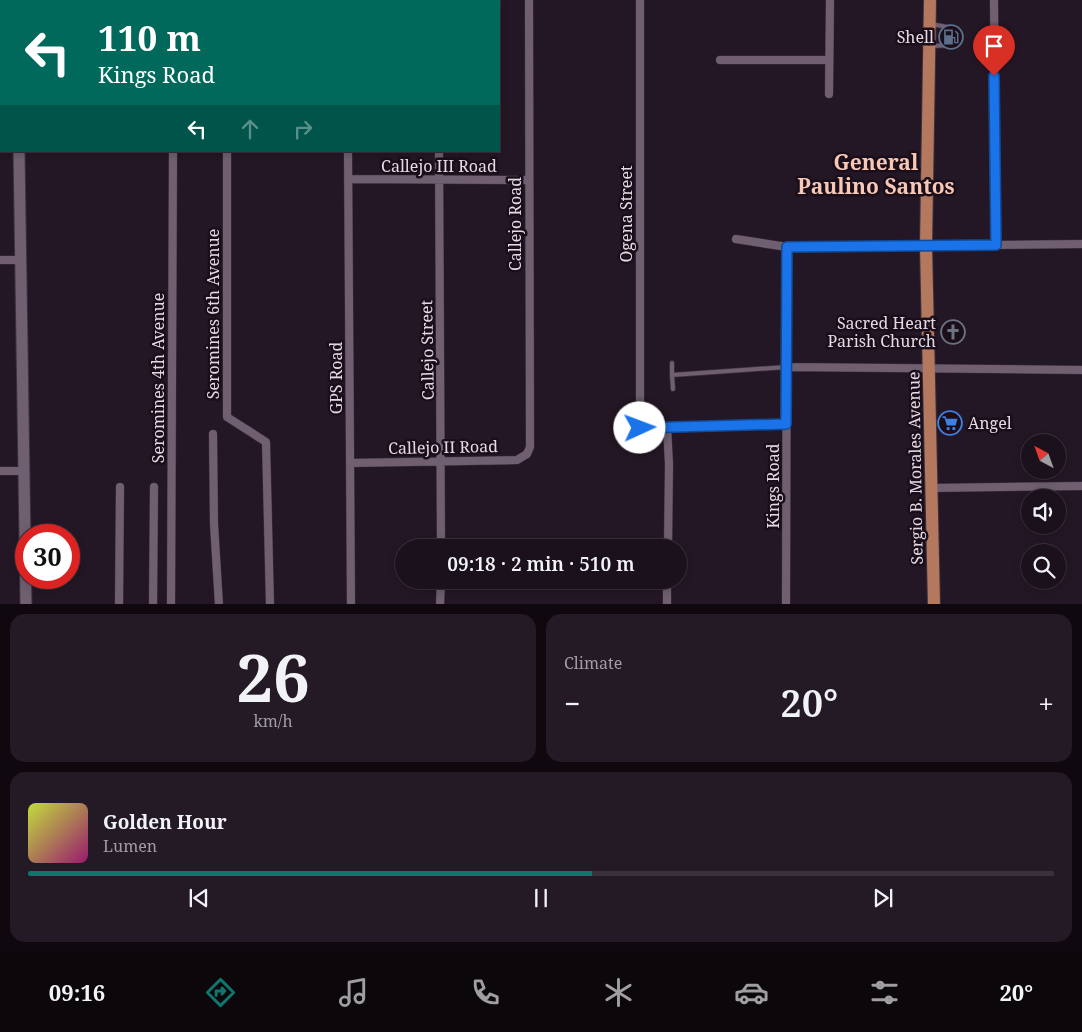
<!DOCTYPE html>
<meta charset="utf-8">
<style>
body{margin:0;font-family:"Noto Serif",serif;background:#241a25;color:#f1f3f6;height:100vh;display:flex;flex-direction:column;font-size:19px;white-space:nowrap}
*{box-sizing:border-box;margin:0}
p{font-size:16px;color:#a09da3}
.icon{flex:none;width:28px;height:28px;fill:none;stroke:currentColor;stroke-width:2;stroke-linecap:round;stroke-linejoin:round}
.map{position:relative;height:604px;overflow:hidden}
.panel{display:flex;flex-direction:column;gap:10px;padding:10px;background:#0f090f;flex:1}
.panel>*{flex:none}
.hud{position:absolute;left:0px;top:0px;width:500px;height:152px;box-shadow:0 2px 8px #0003,0 0 0 1px #39313b;background:#00695c;color:#fff;overflow:hidden}
.needle{width:32px;rotate:319deg}
.controls{position:absolute;left:1021px;top:434px;display:grid;gap:10px}
.controls a{display:grid;place-items:center;width:45px;height:45px;border-radius:50%;background:#1b111c;box-shadow:0 2px 8px #0003,0 0 0 1px #39313b;font-size:25px}
.speed{position:absolute;left:15px;top:524px;display:flex;gap:10px;font-size:25px;font-weight:700;text-align:center}
.speed>*{display:grid;place-content:center;width:65px;height:65px;border-radius:50%;background:#1b111c;box-shadow:0 2px 8px #0003,0 0 0 1px #39313b;line-height:1}
.speed .limit{border:8px solid #d22;background:#fff;color:#111}
.pin{position:absolute;display:grid;place-items:center;width:42px;height:42px;color:#fff;margin:-51px -21px;border-radius:50% 50% 50% 0;rotate:-45deg;box-shadow:0 0 5px #0007}
.pin .icon{rotate:45deg}
.me{position:absolute;width:55px;margin:-28px;rotate:88deg;stroke-linejoin:round;filter:drop-shadow(0 0 4px #0008)}
.turn{display:flex;align-items:center;gap:18px;height:105px;padding:0 15px;font-size:22px}
.turn .icon{width:65px;height:65px;stroke-width:2.5}
.turn b{display:block;font-size:35px;line-height:42px}
.lanes{display:flex;align-items:center;height:48px;padding:0 15px;background:#0003;justify-content:center;gap:25px;direction:ltr}
.lanes .off{opacity:.35}
.big{font-size:38px;font-weight:600;line-height:1.1}
.panel .widget{flex:1;display:flex;flex-direction:column;justify-content:center;gap:8px;min-width:0;padding:0 18px;border-radius:15px;background:#241a25}
.panel .dial{align-items:center;gap:0}
.dial b{font-size:65px;line-height:1}
.song{display:flex;align-items:center;gap:15px}
.cover{width:60px;height:60px;border-radius:8px;background:linear-gradient(135deg,hsl(70 70% 55%),hsl(320 70% 35%))}
.played{height:5px;border-radius:2px;background:linear-gradient(90deg,#0f766e 55%,#39313b 55%)}
.keys{display:flex;justify-content:space-around;direction:ltr}
.heat{display:flex;justify-content:space-between;align-items:center;font-size:28px;direction:ltr}
.panel .tiles{flex:1;display:grid;gap:10px;grid-template-columns:1fr 1fr}
.widget:last-child{grid-column:span 2}
.trip{position:absolute;left:395px;top:539px;width:292px;height:50px;border-radius:25px;background:#1b111c;box-shadow:0 2px 8px #0003,0 0 0 1px #39313b;font-weight:600;line-height:50px;text-align:center}
.tabs{display:flex;height:80px;justify-content:space-around;align-items:center;background:#0b070b;color:#a09da3}
.tabs .icon{width:35px;height:35px}
.tabs .selected{color:#0f766e}
.tabs b{font-size:22px;color:#f1f3f6}
.map>svg:first-child{display:block}
.lines{fill:none;stroke-linecap:round;stroke-linejoin:round}
.lane-casing{stroke:#3c323d;stroke-width:5.5}
.street-casing{stroke:#3c323d;stroke-width:9}
.secondary-casing{stroke:#3c323d;stroke-width:13}
.primary-casing{stroke:#3c323d;stroke-width:14}
.lane{stroke:#6f5f70;stroke-width:4}
.street{stroke:#6f5f70;stroke-width:8}
.secondary{stroke:#6f5f70;stroke-width:11}
.primary{stroke:#b3785d;stroke-width:12}
.route-casing{stroke:#114b97;stroke-width:12}
.route{stroke:#1a73e8;stroke-width:9}
.labels{text-anchor:middle;dominant-baseline:central;stroke-width:5;stroke-linejoin:round;paint-order:stroke}
.poi-label{font-size:16px;fill:#e4dae4;stroke:#1b0e1b;text-anchor:end}
.street-label{font-size:16px;fill:#e4dae4;stroke:#1b0e1b}
.district-label{font-size:21px;font-weight:bold;fill:#f7c8b5;stroke:#1b0e1b}
</style>
<div class="map">
<svg width="1082" height="605" viewBox="0 0 1082 605">
<rect width="100%" height="100%" fill="#241725"/>
<g class="lines">
<g class="lane-casing">
<path id="lane" d="M931 24 953 28 957 32
M932 46 954 45 957 42
M672 375V363
M673 389 672 375 787 367"/>
</g>
<g class="street-casing">
<path id="street" d="M347 0V1
M437 0V1
M640 0V428
M994 0 996 245
M0 34H1
M720 60H829
M829 94 830 0
M227 151V417L266 442 270 605
M348 151 351 605
M439 151 441 548
M348 179 529 180
M736 239 787 247 1082 244
M0 260H20
M787 367 1082 370
M667 427 669 464 668 548
M629 429 787 424
M213 434 214 524 219 605
M350 463 517 460 527 454 530 447 529 0
M0 471H24
M931 488 1082 486
M119 605 120 487
M153 605 154 487
M171 605 173 151
M440 605 441 580
M667 605V580
M786 605 787 247"/>
</g>
<g class="secondary-casing">
<path id="secondary" d="M18 0V1
M19 151 26 605"/>
</g>
<g class="primary-casing">
<path id="primary" d="M930 0 926 246 934 605"/>
</g>
<use href="#lane" class="lane"/>
<use href="#street" class="street"/>
<use href="#secondary" class="secondary"/>
<use href="#primary" class="primary"/>
</g>
<g class="lines">
<g class="route-casing">
<path id="route" d="M640 428 786 424 787 247 996 245 994 76"/>
</g>
<use href="#route" class="route"/>
</g>
<defs>
<g id="fuel-ring" transform="scale(1.25)"><circle r="9.5" fill="#1b0e1b" stroke="#5c6f8a" stroke-width="1.5"/><path d="M-5.5-6h7V0h2V4h1.3V-2.5L3-4.5l.8-.8L6-3V5H2.5V1h-1V6h-7ZM-4.2-4.7v3.2H.2V-4.7Z" fill="#5c6f8a"/></g>
<g id="church-ring" transform="scale(1.25)"><circle r="9.5" fill="#1b0e1b" stroke="#6b7280" stroke-width="1.5"/><path d="M-1.2-6h2.4v3.5h3.3v2.4h-3.3V6h-2.4V-.1h-3.3v-2.4h3.3Z" fill="#6b7280"/></g>
<g id="supermarket-ring" transform="scale(1.25)"><circle r="9.5" fill="#1b0e1b" stroke="#3f7fe0" stroke-width="1.5"/><path d="M-6-5.5h2.5l.6 2H6L4.5 2H-2.5L-4.4-4H-6ZM-1.5 3.2a1.3 1.3 0 1 0 .1 0ZM3 3.2a1.3 1.3 0 1 0 .1 0Z" fill="#3f7fe0"/></g>
</defs>
<g fill-rule="evenodd">
<use href="#fuel-ring" x="951" y="37"/>
<use href="#church-ring" x="953" y="332"/>
<use href="#supermarket-ring" x="950" y="423"/>
</g>
<g class="labels">
<g class="poi-label">
<text x="934" y="37">Shell</text>
<text x="936" y="323">Sacred Heart<tspan x="936" dy="18">Parish Church</tspan></text>
<text x="968" y="423" text-anchor="start">Angel</text>
</g>
<g class="street-label">
<text x="439" y="166">Callejo III Road</text>
<text transform="translate(626 214) rotate(-90)">Ogena Street</text>
<text transform="translate(515 224) rotate(-90)">Callejo Road</text>
<text transform="translate(213 314) rotate(-90)">Seromines 6th Avenue</text>
<text transform="translate(427 350) rotate(-91)">Callejo Street</text>
<text transform="translate(158 378) rotate(-90)">Seromines 4th Avenue</text>
<text transform="translate(336 378) rotate(-90)">GPS Road</text>
<text transform="translate(443 447) rotate(-1)">Callejo II Road</text>
<text transform="translate(915 468) rotate(-91)">Sergio B. Morales Avenue</text>
<text transform="translate(773 486) rotate(-90)">Kings Road</text>
</g>
<g class="district-label">
<text x="876" y="162">General<tspan x="876" dy="24">Paulino Santos</tspan></text>
</g>
</g>
</svg>
<div class="controls">
<a><svg class="needle" viewBox="-14 -14 28 28"><path d="M0-13l5 13h-10z" fill="#e53935"/><path d="M0 13l5-13h-10z" fill="#a09da3"/></svg></a>
<a><svg class="icon" aria-label="sound" viewBox="0 0 24 24"><path d="M4 9h4l5-4v14l-5-4H4zM17 9q2 3 0 6"/></svg></a>
<a><svg class="icon" aria-label="search" viewBox="0 0 24 24"><circle cx="10" cy="10" r="6"/><path d="M15 15l6 6"/></svg></a>
</div>
<div class="speed"><div class="limit">30</div></div>
<div class="pin" style="left:994px;top:76px;background:#d93025"><svg class="icon" aria-label="arrive" viewBox="0 0 24 24"><path d="M6 21V4h12l-3 4 3 4H6"/></svg></div>
<svg class="me" style="left:640px;top:428px" viewBox="-20 -20 40 40"><circle r="19" fill="#fff"/><path d="M0-13L10 11 0 6-10 11z" fill="#1a73e8"/></svg>
<div class="trip">09:18 · 2 min · 510 m</div>
<div class="hud">
<div class="turn"><svg class="icon" aria-label="left" viewBox="0 0 24 24"><path d="M17 20v-9H6M10 6l-5 5 5 5"/></svg><div><b>110 m</b>Kings Road</div></div>
<div class="lanes"><svg class="icon" aria-label="left" viewBox="0 0 24 24"><path d="M17 20v-9H6M10 6l-5 5 5 5"/></svg><svg class="icon off" aria-label="ahead" viewBox="0 0 24 24"><path d="M12 20V5M6 11l6-6 6 6"/></svg><svg class="icon off" aria-label="right" viewBox="0 0 24 24"><path d="M7 20v-9h11M14 6l5 5-5 5"/></svg></div>
</div>
</div>
<section class="panel">
<div class="tiles">
<div class="widget dial"><b>26</b><p>km/h</p></div>
<div class="widget"><p>Climate</p>
<div class="heat"><a>−</a><b class="big">20°</b><a>+</a></div>
</div>
<div class="widget">
<div class="song"><i class="cover"></i><div><b>Golden Hour</b><p>Lumen</p></div></div>
<div class="played"></div>
<div class="keys"><svg class="icon" aria-label="previous" viewBox="0 0 24 24"><path d="M18 5L8 12l10 7zM5 5v14"/></svg><svg class="icon" aria-label="pause" viewBox="0 0 24 24"><path d="M8 5v14M16 5v14"/></svg><svg class="icon" aria-label="next" viewBox="0 0 24 24"><path d="M6 5l10 7-10 7zM19 5v14"/></svg></div>
</div>
</div>
</section>
<nav class="tabs">
<b>09:16</b>
<svg class="icon selected" aria-label="directions" viewBox="0 0 24 24"><path d="M12 3l9 9-9 9-9-9zM9 14v-3h6M13 9l2 2-2 2"/></svg>
<svg class="icon" aria-label="music" viewBox="0 0 24 24"><path d="M9 18V5l10-2v13"/><circle cx="6" cy="18" r="3"/><circle cx="16" cy="16" r="3"/></svg>
<svg class="icon" aria-label="phone" viewBox="0 0 24 24"><path d="M5 4h4l2 5-3 2q2 4 5 5l2-3 5 2v4C11 20 4 13 5 4z"/></svg>
<svg class="icon" aria-label="climate" viewBox="0 0 24 24"><path d="M12 3v18M4 7l16 10M4 17L20 7"/></svg>
<svg class="icon" aria-label="car" viewBox="0 0 24 24"><path d="M5 17H2v-5l4-1 3-4h7l3 4 3 1v5h-3M9 17h6M6 11h13"/><circle cx="7" cy="17" r="2"/><circle cx="17" cy="17" r="2"/></svg>
<svg class="icon" aria-label="filters" viewBox="0 0 24 24"><path d="M4 7h16M4 17h16"/><circle cx="9" cy="7" r="2"/><circle cx="15" cy="17" r="2"/></svg>
<b>20°</b>
</nav>
